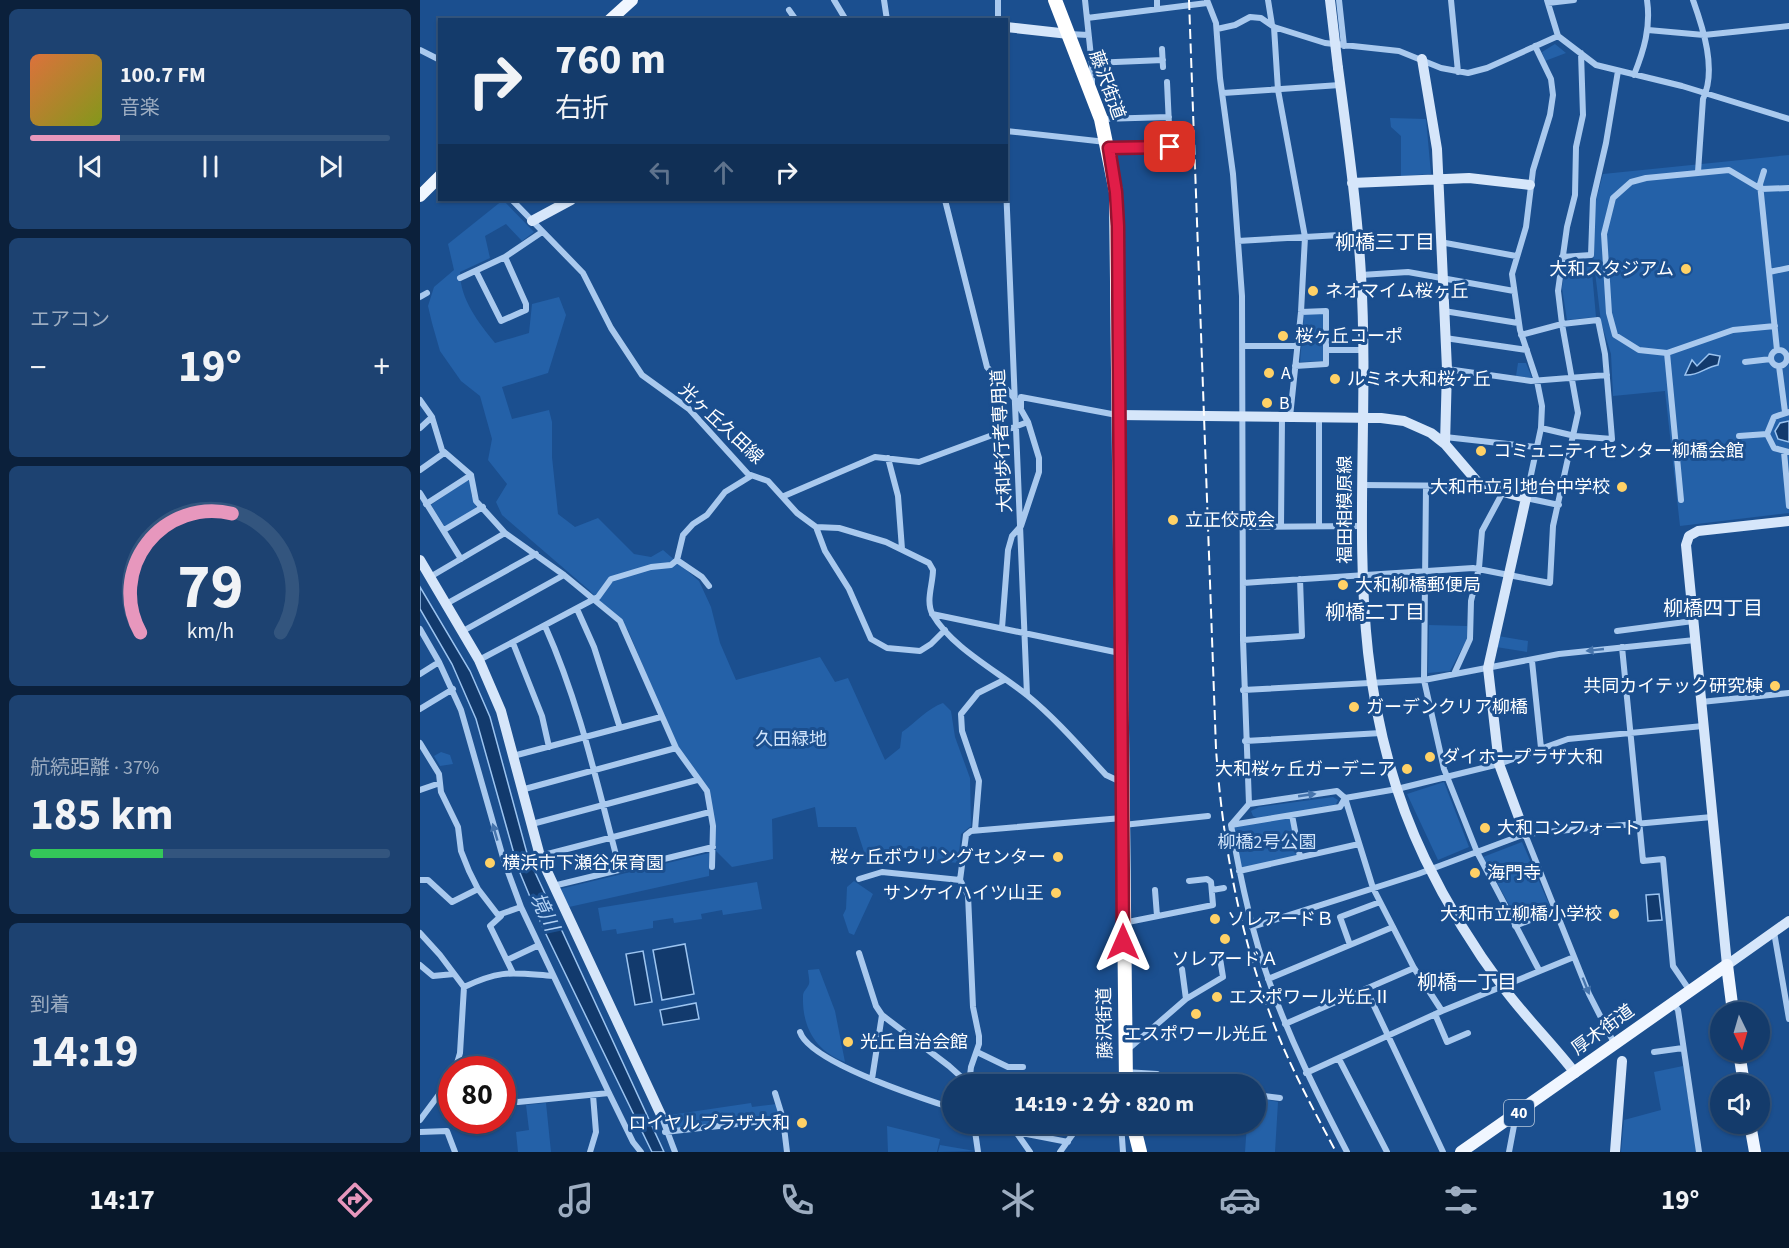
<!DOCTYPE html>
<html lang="ja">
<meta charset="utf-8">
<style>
body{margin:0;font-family:"Source Sans 3","Noto Sans JP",sans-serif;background:#1d4271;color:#f1f3f6;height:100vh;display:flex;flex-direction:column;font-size:22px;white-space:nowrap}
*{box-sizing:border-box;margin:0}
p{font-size:20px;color:#9dadc1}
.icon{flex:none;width:33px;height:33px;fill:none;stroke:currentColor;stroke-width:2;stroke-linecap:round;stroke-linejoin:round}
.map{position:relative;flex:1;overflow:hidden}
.panel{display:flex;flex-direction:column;gap:9px;padding:9px;background:#0b203b;width:420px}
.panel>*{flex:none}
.hud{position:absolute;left:18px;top:18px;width:570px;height:183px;border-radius:0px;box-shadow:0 2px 4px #0004,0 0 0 2px #33557e;background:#143b6b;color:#f1f3f6;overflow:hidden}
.needle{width:39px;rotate:175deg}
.buttons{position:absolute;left:1290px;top:1002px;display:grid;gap:12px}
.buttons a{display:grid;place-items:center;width:60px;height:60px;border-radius:50%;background:#143b6b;box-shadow:0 2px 4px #0004,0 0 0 2px #33557e;font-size:30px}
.speed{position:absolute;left:18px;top:1056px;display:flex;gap:12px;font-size:30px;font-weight:700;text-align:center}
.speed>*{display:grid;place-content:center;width:78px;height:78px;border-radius:50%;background:#143b6b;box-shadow:0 2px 4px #0004,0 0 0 2px #33557e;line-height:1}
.speed .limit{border:9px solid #d22;background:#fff;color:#111}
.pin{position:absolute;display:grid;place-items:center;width:51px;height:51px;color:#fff;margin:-26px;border-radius:12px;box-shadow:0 3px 9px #0006}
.me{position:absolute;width:66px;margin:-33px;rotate:0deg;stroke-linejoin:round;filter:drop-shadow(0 0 4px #0008)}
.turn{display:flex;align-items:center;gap:21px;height:126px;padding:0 18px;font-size:27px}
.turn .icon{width:78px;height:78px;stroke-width:2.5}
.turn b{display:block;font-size:42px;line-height:51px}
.lanes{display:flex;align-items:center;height:57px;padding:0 18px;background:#0003;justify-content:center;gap:30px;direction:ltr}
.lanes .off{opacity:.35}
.big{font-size:45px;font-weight:700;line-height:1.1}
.panel .widget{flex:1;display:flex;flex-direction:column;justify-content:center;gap:9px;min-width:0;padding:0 21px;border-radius:9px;background:#1d4271}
.panel .dial{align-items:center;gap:0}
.dial svg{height:156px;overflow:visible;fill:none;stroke:#33557e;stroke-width:7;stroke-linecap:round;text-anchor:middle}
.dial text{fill:#f1f3f6;stroke:none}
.song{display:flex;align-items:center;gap:18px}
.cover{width:72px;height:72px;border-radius:9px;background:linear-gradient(135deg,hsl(20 70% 55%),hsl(70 70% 35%))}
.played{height:6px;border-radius:3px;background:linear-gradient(90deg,#e797bd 25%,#33557e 25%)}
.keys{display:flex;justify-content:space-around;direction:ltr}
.heat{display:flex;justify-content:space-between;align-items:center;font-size:33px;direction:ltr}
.charge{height:9px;border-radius:4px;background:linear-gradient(90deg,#34c759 37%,#33557e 0)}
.trip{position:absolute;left:522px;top:1074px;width:324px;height:60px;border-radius:30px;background:#143b6b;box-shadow:0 2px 4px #0004,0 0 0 2px #33557e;font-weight:700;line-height:60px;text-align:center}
.dock{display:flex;height:96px;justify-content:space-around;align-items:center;background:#08182b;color:#9dadc1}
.dock .icon{width:42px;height:42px}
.dock .on{color:#e797bd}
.dock b{font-size:27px;color:#f1f3f6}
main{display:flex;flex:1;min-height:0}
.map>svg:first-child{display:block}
.green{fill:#2461a8}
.water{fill:#123a6d;stroke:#9cc4f0;stroke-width:1.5}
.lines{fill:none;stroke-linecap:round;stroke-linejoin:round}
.street{stroke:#a9c9ee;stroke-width:6}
.secondary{stroke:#d6e6fa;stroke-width:10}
.primary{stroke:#f0f6ff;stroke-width:12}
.highway{stroke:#fff;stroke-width:14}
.rail{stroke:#fff;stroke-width:2;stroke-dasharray:10 4.5;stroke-linecap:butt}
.secondary-bridge{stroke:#d6e6fa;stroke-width:10}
.oneway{fill:#4674ac}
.route-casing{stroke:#92132f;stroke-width:15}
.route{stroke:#e11d48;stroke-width:10}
.poi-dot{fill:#ffd166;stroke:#1b4f8f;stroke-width:2}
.labels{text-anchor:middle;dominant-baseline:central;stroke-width:6;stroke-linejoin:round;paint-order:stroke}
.shield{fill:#1b4f8f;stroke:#bbcadd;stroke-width:1.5}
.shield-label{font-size:16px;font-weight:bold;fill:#fff}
.street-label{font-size:18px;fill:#fff;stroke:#1b4f8f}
.poi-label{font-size:18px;fill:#fff;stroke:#1b4f8f;text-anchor:start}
.park-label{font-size:18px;fill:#cfe3fa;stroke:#1b4f8f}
.neighbourhood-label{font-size:20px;fill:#fff;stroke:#1b4f8f}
.water-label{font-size:20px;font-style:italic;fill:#b5d3f5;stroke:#1b4f8f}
</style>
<main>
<section class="panel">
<div class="widget">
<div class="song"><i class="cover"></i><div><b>100.7 FM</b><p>音楽</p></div></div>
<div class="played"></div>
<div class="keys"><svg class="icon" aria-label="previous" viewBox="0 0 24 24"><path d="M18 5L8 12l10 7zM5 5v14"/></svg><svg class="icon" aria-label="pause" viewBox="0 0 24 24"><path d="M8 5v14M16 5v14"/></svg><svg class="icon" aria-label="next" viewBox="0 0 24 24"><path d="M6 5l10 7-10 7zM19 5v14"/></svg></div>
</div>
<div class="widget"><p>エアコン</p>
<div class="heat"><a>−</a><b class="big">19°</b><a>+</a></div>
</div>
<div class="widget dial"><svg viewBox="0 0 100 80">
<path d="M14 69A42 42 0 1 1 86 69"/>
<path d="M14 69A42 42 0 0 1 61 8" stroke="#e797bd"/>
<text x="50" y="56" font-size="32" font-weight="700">79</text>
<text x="50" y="72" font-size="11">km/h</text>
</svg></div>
<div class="widget"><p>航続距離 · 37%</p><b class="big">185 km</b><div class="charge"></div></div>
<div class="widget"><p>到着</p><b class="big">14:19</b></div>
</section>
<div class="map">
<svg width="1369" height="1152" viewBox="0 0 1369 1152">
<rect width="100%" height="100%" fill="#1b4f8f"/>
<path class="green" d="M1135 44 1146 53 1125 61 1122 52Z
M970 118 1006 119 1011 174 981 176V136L971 127Z
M1369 155V513L1260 526 1245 391 1193 396 1191 354 1181 322 1173 255 1175 204 1183 174Z
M83 200 114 232 102 241 86 224 65 236 70 258 40 272C40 299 58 322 75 343L109 333 112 304 139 297 146 315 128 373 82 387 92 419 129 410 132 422V457L138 514 155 527 178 518 214 554 231 557 243 550 279 581 291 607 300 643 316 680 400 657 415 682 428 678 465 760 480 748 482 732C495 723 508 708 523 703L531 711 535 737 550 778 551 826 541 834 538 863 489 858 447 861 436 827H398L395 807 352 819 353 859 312 867 296 851 293 819 287 797 259 752 208 630 169 590 82 515 76 502 87 484 68 460 72 439 60 396 41 381 20 351 12 323 8 306 14 287 34 270 28 244Z
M1146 261H1171L1176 317 1147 320 1142 288Z
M884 314H903V361L880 362Z
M1098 363H1106L1112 378 1096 376Z
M47 480 51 481V494L57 509 25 527 11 505Z
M1009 625 1047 626V639L1030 671 1008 673Z
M1078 636 1108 641 1107 652 1076 647Z
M21 752 30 755 33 764 20 766 14 756Z
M1024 782 1049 847 1018 860 987 794Z
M913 797 918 800 915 806 837 818 833 816 831 811 839 807Z
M872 815 880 857 819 871 811 825Z
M1102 842 1131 909 1098 921 1063 857Z
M289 853V876L149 907 140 889Z
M434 881 453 894 434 935 429 933 423 915 426 909 427 887Z
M337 882 342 909 303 915 302 910 281 914 282 919 254 923 253 918 233 921V928L197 934 196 929 182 931 178 908Z
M399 969 415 1011 425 1062C396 1051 382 1028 383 996 383 991 387 989 389 984 390 980 388 974 388 970Z
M1263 1066 1277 1152H1201L1204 1120 1241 1110 1234 1072Z
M836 1097 858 1102 855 1152H825L827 1124H836Z
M126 1103 131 1152H98L96 1132 109 1130 106 1105Z
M331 1103 332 1107 357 1104 360 1117 256 1129 250 1115Z
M467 1126 520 1139 517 1152H468Z
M520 1145 555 1151 518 1152Z"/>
<path class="water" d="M1289 354 1300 356 1298 365C1285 367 1279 376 1265 375L1272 360 1277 366Z
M1369 421V442L1358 439 1355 431 1360 423Z
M0 587 50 671 70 717 108 857 244 1152H232L123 928 98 868 56 719 32 664 0 609Z
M1239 894 1242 920 1228 921 1226 895Z
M265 944 274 994 242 1000 233 950Z
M223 951 232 1002 215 1005 206 954Z
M276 1003 279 1019 243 1025 240 1010Z"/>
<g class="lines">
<path class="street" d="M414 0 426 20
M464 0 467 20
M578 0V20
M665 0 672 66V88
M737 0V9
M787 0 796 23 800 78 813 174 822 296 823 640 829 804 811 825C820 877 831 930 849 981 870 1040 898 1096 927 1152
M848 0 852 25
M919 0 924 46
M1031 0 1038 72
M1127 0 1138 36 1176 65 1262 86 1369 119
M1273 0C1283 28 1297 70 1283 99L1278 172
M1128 3 1154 0
M369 10 376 20
M667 18 787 3
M854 27 858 90 885 237 881 312 870 417
M797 29 815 25 830 17 841 18 854 27 905 43 979 51 1021 68 1048 73 1067 68 1138 36
M1228 30 1284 35 1369 26
M649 34 668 35
M1115 46 1131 79 1133 95 1130 115 1113 170 1106 227 1092 274 1100 330 1117 381 1122 406 1121 428 1106 498 1139 505
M742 49 743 67
M0 50 20 60
M672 63 743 60
M1214 75C1224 50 1231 27 1227 0
M803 93 920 85
M681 119 749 117
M586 131 686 142
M689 148 750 147 747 82
M1344 171 1340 184 1357 350
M586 186 607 695
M92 200 163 273 191 328 222 375 269 409 328 474 348 481 377 513 396 527 419 528 466 542 509 563 513 570C513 584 505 602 513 615 532 648 579 672 608 696 636 719 661 748 686 775L701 782
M525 200 567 367 595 399 608 422 619 458V472L601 526 592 536 588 550 582 628
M818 241 937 234
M1020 242 1096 256
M1142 257 1171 255 1173 199 1186 143 1198 71
M56 271 81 321 106 310V304L85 257
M1349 272 1369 268
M941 275 988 272 1094 291
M40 278 85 257 122 232
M0 297 7 293
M1024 311 1098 323
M1101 335 1142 324 1178 320 1185 354 1192 439 1155 436 1121 428
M1025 338 1107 350
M824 346H877
M906 350H942
M1351 358a8 8 0 1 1 16 0a8 8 0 1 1-16 0Z
M1247 353 1313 330 1355 326
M1325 362 1351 359
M875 366 906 364V311L881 312
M1359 366 1365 412
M1027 369 1111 381 1187 375
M0 400 12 417 22 450 51 475 56 501 85 533 144 575 200 621 256 748 287 791 293 826 292 867
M601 408V397L697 415
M1369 412 1354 417 1347 434 1354 448 1369 452
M0 428 12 417
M1319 436 1347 434
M1025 437 1116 447
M1364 452 1369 506
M468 458 478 496 482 549
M0 470 24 453
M941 485 1061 486
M1006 486 1004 680 1024 769 1057 852 1119 970
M0 493 41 559
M364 496 455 457 499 462 608 422
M1261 500 1247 353 1219 350 1195 335 1189 313 1184 234 1193 198 1211 182 1226 178 1309 170 1341 189 1369 188
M6 504 51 475
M861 526 862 418
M899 526V418
M396 527 405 551 429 589 451 639 467 648 500 651 511 644 525 630
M823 527 941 526
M24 530 63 507
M257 560 282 577 289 586
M10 577 85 533
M823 583 1053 568 1130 583 1133 526 1158 413 1142 324 1138 291 1147 227 1155 195 1156 147 1163 115 1161 53
M26 604 116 554
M157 609 174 647 200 728
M512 614 700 653
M125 626C160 704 178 788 200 870
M0 629 19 662 41 710 84 861 101 907 189 1093 213 1142 221 1152
M43 631 144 575
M1197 631 1273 621
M823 640 882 636 880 579
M93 643 122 716 129 747
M1202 647 1223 861 1243 859 1253 966 1270 991
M59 660 178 597 191 579 231 567 251 565 257 560 263 535 273 524 287 515 305 492 331 476
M1112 661 1121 748
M0 674 19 662
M1034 674 1050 639 1051 601 1059 568 1062 531 1083 492
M823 690 1004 680 1139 654 1275 640
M1281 702 1369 693
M0 709 33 689
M825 741 961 733
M0 743 19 774 21 792 38 827 41 851 49 871 58 889 78 915 101 907
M93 756 241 717
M0 790 20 783
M101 790 256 748
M872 815 880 857
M112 824 277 780
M703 825 788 816
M811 825 920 807 925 798 917 791 829 804
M555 830 559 781 542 731 541 714 558 693 584 680
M1105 834 1169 994 1194 1043
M120 856 290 812
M819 871 939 844
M439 879 462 872 540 880
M0 880H8L32 902 58 889
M133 886 293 847
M735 890 737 916
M792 890 804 888
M81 916 70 926 93 973
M703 923 793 905 791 882 787 879 769 881
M1095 926 1135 910
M832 927 998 874 1105 834 1292 817
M1354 932 1369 1019
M0 933 20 955 44 987
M930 945 920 917 960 902
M439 953 456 1006 462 1015 529 1066 549 1084
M87 960 119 945
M0 965 13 976 34 974
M762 969 766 999
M848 979 973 927
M946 989 1023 1152
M1253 1003 1258 1010 1279 1152
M1022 1011 994 968 953 888 925 798 977 789 1079 764 1148 739 1283 726
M1015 1014 1027 1042 1048 1033
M865 1024 994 968
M380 1032C390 1062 501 1098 532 1108
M706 1051 766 999 803 977 799 952
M557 1052 588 1067H603
M1234 1052 1263 1048
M919 1059 967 1152
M35 1070 40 1053 44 987C82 969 92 973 133 976
M705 1072 737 1074
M886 1073 1022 1011 1154 957
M452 1079 462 1015
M549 1084 551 1067 559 1044V1036L553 1007 548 895 540 880 546 835 551 831 702 818
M355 1093 363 1119 367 1152
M836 1095 860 1098
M82 1096 98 1102 189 1093
M241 1115 255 1152
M0 1120 32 1077
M554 1124 558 1152
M582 1124 596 1132 610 1152
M701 1124 703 1152
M0 1132 27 1131 35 1152
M245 1132 363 1119
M596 1132 648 1142
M170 1152 176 1132 173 1095
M640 1152 660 1124
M1089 1152 1096 1115"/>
<path class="secondary" d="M586 27 649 34
M1002 59 1017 149 1027 369 1025 444
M918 68C927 136 937 206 941 275 953 479 912 665 1005 859 1027 904 1053 947 1083 987 1105 1017 1132 1043 1155 1073
M932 183 1049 178 1110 185
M112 221 151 200
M698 415 961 418 984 421 1011 433 1025 444 1061 486 1106 498 1068 668 1079 764 1105 834
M1369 521 1278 531 1269 536 1266 545 1307 965 1369 921
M0 560 59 660 81 711 120 856 241 1115
M1195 1152 1202 1061"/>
<path class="primary" d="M190 20 212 0
M0 196 20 176
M1319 1052 1324 1084
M1330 1124 1335 1152
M1041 1152 1307 965 1313 1012"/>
<path class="highway" d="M635 0 681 119 696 192 706 1084
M713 1124 720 1152"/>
<path class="rail" d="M769 0 796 749C803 850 822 948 861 1042 877 1080 897 1116 916 1152"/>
<path class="secondary-bridge" d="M910 0 918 68"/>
</g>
<defs><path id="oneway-solid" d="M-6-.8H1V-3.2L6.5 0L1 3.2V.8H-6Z" transform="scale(1.5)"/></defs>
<g class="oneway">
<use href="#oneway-solid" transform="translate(1175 650) rotate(174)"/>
<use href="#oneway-solid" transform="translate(887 795) rotate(-8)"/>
<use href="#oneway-solid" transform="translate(75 832) rotate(-106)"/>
<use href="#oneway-solid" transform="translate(1166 986) rotate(68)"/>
</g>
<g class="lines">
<g class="route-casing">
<path id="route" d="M703 942 698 226 696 192 689 148 750 147"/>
</g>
<use href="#route" class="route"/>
</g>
<g class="poi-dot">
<circle cx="1266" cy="269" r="6"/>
<circle cx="893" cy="291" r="6"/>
<circle cx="863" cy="336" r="6"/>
<circle cx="849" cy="373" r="6"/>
<circle cx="915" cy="379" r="6"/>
<circle cx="847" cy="403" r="6"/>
<circle cx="1061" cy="451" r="6"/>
<circle cx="1202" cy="487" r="6"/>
<circle cx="753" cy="520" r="6"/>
<circle cx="923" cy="585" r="6"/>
<circle cx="1355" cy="686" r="6"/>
<circle cx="934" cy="707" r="6"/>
<circle cx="1010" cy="757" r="6"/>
<circle cx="987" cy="769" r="6"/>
<circle cx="1065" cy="828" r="6"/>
<circle cx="638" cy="857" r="6"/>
<circle cx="70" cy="863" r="6"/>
<circle cx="1055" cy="873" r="6"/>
<circle cx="636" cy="893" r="6"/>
<circle cx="1194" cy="914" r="6"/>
<circle cx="795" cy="919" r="6"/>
<circle cx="805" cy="939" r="6"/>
<circle cx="797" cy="997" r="6"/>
<circle cx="776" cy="1014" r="6"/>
<circle cx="428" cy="1042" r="6"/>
<circle cx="382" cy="1123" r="6"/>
</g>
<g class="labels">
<rect class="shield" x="1084" y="1100" width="30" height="26" rx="4.5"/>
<g class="shield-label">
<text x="1099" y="1113">40</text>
</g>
<g class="street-label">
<text transform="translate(687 85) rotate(70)">藤沢街道</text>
<text transform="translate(301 424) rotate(43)">光ヶ丘久田線</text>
<text transform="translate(582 441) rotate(-93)">大和歩行者専用道</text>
<text transform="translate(925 510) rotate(-90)">福田相模原線</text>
<text transform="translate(685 1023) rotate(-91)">藤沢街道</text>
<text transform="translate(1183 1030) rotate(-36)">厚木街道</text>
</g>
<g class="poi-label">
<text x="1254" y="269" text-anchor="end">大和スタジアム</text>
<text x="905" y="291">ネオマイム桜ヶ丘</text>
<text x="875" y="336">桜ヶ丘コーポ</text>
<text x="861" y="373">A</text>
<text x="927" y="379">ルミネ大和桜ヶ丘</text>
<text x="859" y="403">B</text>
<text x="1073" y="451">コミュニティセンター柳橋会館</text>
<text x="1190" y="487" text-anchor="end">大和市立引地台中学校</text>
<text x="765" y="520">立正佼成会</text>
<text x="935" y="585">大和柳橋郵便局</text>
<text x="1343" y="686" text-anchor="end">共同カイテック研究棟</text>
<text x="946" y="707">ガーデンクリア柳橋</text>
<text x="1022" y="757">ダイホープラザ大和</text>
<text x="975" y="769" text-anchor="end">大和桜ヶ丘ガーデニア</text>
<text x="1077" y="828">大和コンフォート</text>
<text x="626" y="857" text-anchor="end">桜ヶ丘ボウリングセンター</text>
<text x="82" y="863">横浜市下瀬谷保育園</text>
<text x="1067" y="873">海門寺</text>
<text x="624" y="893" text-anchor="end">サンケイハイツ山王</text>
<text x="1182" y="914" text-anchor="end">大和市立柳橋小学校</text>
<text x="807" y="919">ソレアードＢ</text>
<text x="805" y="959" text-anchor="middle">ソレアードＡ</text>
<text x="809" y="997">エスポワール光丘Ⅱ</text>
<text x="776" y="1034" text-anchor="middle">エスポワール光丘</text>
<text x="440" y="1042">光丘自治会館</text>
<text x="370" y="1123" text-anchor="end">ロイヤルプラザ大和</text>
</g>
<g class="park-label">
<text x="371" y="739">久田緑地</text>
<text x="847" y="842">柳橋2号公園</text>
</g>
<g class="neighbourhood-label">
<text x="965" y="243">柳橋三丁目</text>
<text x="1293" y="609">柳橋四丁目</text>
<text x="955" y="613">柳橋二丁目</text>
<text x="1047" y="983">柳橋一丁目</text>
</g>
<g class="water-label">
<text transform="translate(124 912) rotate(64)">境川</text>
</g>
</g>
</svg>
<div class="buttons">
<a><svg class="needle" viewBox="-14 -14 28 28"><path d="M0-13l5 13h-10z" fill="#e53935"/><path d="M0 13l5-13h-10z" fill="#9dadc1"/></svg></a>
<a><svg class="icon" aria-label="sound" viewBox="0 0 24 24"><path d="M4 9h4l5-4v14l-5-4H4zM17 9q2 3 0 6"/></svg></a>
</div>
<div class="speed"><div class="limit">80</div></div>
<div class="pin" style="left:750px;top:147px;background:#d93025"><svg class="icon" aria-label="arrive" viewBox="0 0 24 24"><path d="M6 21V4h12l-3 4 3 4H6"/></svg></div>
<svg class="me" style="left:703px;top:942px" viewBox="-20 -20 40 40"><path d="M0-17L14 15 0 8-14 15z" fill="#e11d48" stroke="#fff" stroke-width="4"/></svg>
<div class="trip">14:19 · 2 分 · 820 m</div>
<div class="hud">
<div class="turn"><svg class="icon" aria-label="right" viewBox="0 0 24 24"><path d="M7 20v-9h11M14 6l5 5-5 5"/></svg><div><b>760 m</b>右折</div></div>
<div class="lanes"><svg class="icon off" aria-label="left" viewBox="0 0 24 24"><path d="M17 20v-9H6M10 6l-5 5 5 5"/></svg><svg class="icon off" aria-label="ahead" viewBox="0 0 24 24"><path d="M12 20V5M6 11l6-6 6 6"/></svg><svg class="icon" aria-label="right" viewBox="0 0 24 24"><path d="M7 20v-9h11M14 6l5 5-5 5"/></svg></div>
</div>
</div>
</main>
<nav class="dock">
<b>14:17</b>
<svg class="icon on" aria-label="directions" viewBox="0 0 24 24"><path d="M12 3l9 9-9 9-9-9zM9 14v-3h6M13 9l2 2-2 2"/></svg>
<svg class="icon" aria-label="music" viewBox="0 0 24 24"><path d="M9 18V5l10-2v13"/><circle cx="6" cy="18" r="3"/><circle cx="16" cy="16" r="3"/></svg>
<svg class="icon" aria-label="phone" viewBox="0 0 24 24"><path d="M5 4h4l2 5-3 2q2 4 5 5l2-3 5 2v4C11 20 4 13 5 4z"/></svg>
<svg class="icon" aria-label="climate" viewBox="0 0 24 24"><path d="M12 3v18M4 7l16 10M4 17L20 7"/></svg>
<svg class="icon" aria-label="car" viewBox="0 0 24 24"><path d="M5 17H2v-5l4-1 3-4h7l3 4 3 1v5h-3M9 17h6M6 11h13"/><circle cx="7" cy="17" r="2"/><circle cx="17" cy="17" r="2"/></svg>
<svg class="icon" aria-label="filters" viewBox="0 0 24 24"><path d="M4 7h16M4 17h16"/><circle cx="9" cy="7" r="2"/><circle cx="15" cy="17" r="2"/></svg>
<b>19°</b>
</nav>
